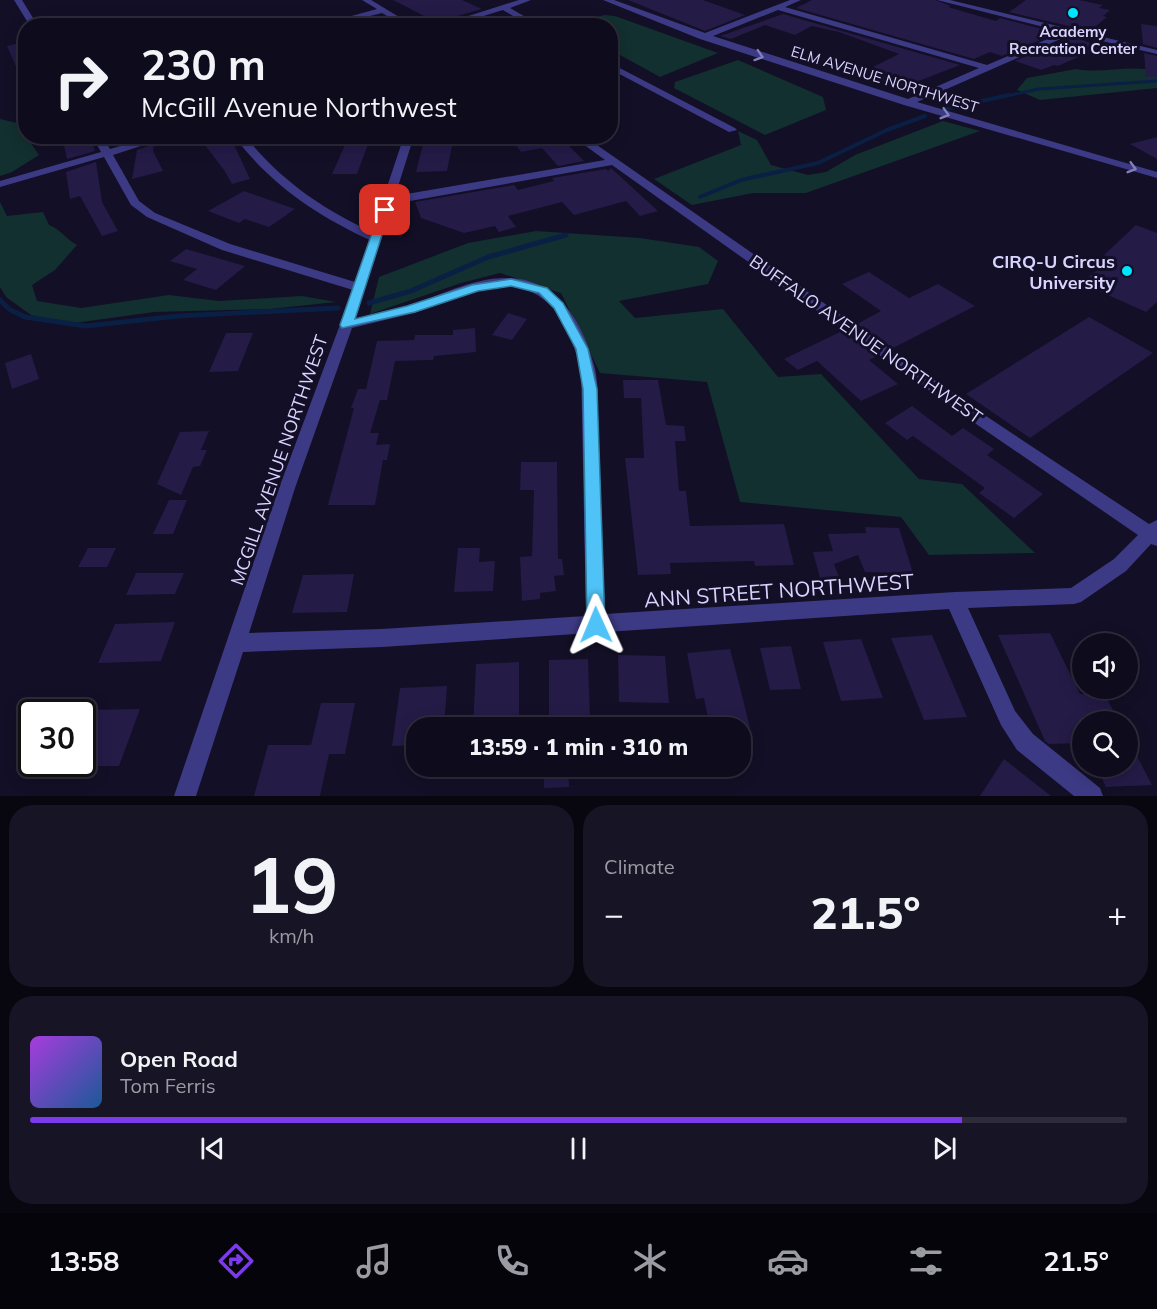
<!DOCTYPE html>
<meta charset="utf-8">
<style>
body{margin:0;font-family:Mulish,sans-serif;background:#171425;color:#f1f3f6;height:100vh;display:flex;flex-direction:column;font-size:22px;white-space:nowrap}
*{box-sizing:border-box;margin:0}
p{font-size:20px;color:#9b9ba3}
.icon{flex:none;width:33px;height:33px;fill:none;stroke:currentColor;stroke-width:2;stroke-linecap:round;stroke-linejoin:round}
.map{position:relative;height:796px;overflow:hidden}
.side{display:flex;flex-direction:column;gap:9px;padding:9px;background:#08060f;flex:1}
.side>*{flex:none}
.guide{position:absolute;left:18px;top:18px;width:600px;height:126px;border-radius:24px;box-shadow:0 3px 15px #0003,0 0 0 2px #2e2b3b;background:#0e0b1c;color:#f1f3f6;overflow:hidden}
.buttons{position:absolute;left:1072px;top:633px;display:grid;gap:12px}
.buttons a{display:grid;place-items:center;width:66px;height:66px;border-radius:50%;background:#0e0b1c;box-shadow:0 3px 15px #0003,0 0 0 2px #2e2b3b;font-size:30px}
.speed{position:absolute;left:18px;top:699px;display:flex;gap:12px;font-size:30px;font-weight:700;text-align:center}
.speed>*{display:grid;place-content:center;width:78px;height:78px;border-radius:50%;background:#0e0b1c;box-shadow:0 3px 15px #0003,0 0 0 2px #2e2b3b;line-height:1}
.speed .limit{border:3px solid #111;border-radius:9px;background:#fff;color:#111}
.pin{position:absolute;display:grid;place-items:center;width:51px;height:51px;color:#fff;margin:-26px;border-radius:12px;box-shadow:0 3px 9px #0006}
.me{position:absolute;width:66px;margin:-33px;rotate:359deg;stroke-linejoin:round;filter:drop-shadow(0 0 4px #0008)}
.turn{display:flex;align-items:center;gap:21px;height:126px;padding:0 24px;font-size:27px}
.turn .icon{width:78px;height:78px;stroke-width:2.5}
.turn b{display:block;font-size:42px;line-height:51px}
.big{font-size:45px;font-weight:800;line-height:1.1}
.side .widget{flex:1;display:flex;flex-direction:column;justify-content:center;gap:9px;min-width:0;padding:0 21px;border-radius:24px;background:#171425}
.side .dial{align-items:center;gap:0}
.dial b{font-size:78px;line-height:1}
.song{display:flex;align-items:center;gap:18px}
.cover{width:72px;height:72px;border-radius:9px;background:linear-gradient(135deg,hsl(280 70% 55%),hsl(210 70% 35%))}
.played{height:6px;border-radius:3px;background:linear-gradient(90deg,#7c3aed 85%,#2e2b3b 85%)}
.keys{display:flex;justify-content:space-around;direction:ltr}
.heat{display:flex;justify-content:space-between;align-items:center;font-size:33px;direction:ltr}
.side .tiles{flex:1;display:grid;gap:9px;grid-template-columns:1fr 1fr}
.widget:last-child{grid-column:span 2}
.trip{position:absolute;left:406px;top:717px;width:345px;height:60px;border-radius:24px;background:#0e0b1c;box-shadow:0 3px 15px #0003,0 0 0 2px #2e2b3b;font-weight:800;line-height:60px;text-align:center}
.menu{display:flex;height:96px;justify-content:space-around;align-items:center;background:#06040b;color:#9b9ba3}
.menu .icon{width:42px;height:42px}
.menu .active{color:#7c3aed}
.menu b{font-size:27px;color:#f1f3f6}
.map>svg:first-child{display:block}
.green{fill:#12302f}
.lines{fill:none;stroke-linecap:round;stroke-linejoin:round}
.stream-far2{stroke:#0a1f44;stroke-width:3}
.stream-far1{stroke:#0a1f44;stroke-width:4}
.stream{stroke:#0a1f44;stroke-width:5}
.building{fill:#241b47}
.minor{fill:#3d3a85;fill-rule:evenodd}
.oneway{stroke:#837fbc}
.route{fill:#4fc3f7;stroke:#337fa1;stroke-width:1.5}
.poi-dot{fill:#00e5ff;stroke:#130f26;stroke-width:2}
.labels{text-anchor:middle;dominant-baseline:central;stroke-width:6;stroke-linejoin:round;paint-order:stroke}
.far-poi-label{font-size:15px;font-weight:bold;fill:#d9d4ff;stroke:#130f26}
.far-street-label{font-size:15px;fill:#d9d4ff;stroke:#130f26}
.poi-label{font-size:18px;font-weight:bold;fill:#d9d4ff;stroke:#130f26;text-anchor:end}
.street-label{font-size:18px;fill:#d9d4ff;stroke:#130f26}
.near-street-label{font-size:21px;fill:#d9d4ff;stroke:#130f26}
</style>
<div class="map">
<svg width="1157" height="796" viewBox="0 0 1157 796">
<rect width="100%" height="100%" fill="#130f26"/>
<path class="green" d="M604 15 615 16 718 53 660 77 611 50 610 26 572 25Z
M738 60 823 97 826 110 765 135 674 88 675 82Z
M1076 69C1103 74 1130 64 1157 71V88L1040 100 1017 90 1027 78Z
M0 119 17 123 39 155 12 172 0 176Z
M943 121 980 131 806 193H753L692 205 654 179 741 145 738 131 757 140 771 165 808 175 826 172 855 155Z
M0 202 7 216 43 212 49 225C60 229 66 239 77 245L55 270 32 285 37 301 81 308 169 295 219 301 302 296 336 302 270 309 154 312 67 324 31 315 6 297 0 287Z
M536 231 640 238 699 247 718 261 708 284 619 301 635 318 723 309 778 377 821 374 919 479 962 484 1035 553 929 555 901 517 740 502 707 382 600 373 561 293 500 273 461 283 370 314 379 277 468 243Z"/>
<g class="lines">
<path class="stream-far2" d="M1002 97 1039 89 1157 81"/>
<path class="stream-far1" d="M946 109 1009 95
M700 197 741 180 818 163 887 130 925 116"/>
<path class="stream" d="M0 300 9 309 25 317 86 326 178 316 338 308
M369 303 411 291 488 257 566 235"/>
</g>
<path class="building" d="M393 0H462L482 9 436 22Z
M628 0H703L745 15 705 31Z
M812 0H935L951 6 948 7 996 21 1000 18 1057 33 1002 56 990 52 974 59 796 8Z
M1026 0H1079L1103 5 1099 8 1110 10 1103 16 1107 17 1090 31 1009 12Z
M783 14 960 65 898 89 859 74 899 54 839 32 812 26 795 35 765 25 731 39 720 36Z
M1141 24 1157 26V48L1143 44Z
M1072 36 1101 47 1058 66 1054 65 1041 70 1015 61Z
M20 43 26 51V89L7 46Z
M1144 53 1157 56V77H1146Z
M198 136H230L250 179 232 184 224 170Z
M349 136H371L357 174H332Z
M425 136H454L447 171 416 172Z
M509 136H563L564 141 584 161 558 166 542 148 521 152Z
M1157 137V159L1130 144Z
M91 139 95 151 67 159 64 145Z
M154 144 153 151 163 171 132 179 137 150Z
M96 162 102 202 118 231 102 236 80 196 70 199 66 172Z
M611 168 658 211 640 216 626 201 574 215 562 202 508 216 516 227 499 232 495 226 464 233 421 218 415 202 514 185 518 190 554 181 552 178 606 169 608 171Z
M244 191 295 209 269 227 245 219 239 223 208 211Z
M1136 225 1157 233V302L1146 312 1081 283 1112 258 1104 255Z
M186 249 245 266 216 290 183 280 197 269 170 261Z
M869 272 909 298 938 284 975 306 893 348 857 324 881 311 842 284Z
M508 313 527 319 512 340 492 335Z
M1089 317 1153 353 1030 438 966 394Z
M475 328 476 352 434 356 433 360 395 361 387 400H380L370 433H379L376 445 390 444 387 460H383L375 505H328L354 408H351L358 389H366L377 341 414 340 415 335H453V330Z
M842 331 877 356 869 360 898 384 861 401 817 361 798 370 784 359Z
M226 333H253L238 371 209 372Z
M31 354 39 379 12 389 5 363Z
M623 380H658L666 425 684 426 686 441H675L679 491H686L690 526 784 524 794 565 755 566 754 561 670 563 671 574 638 575 625 458H644L641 398H624Z
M912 406 952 436 963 428 994 449 987 455 1043 494 1014 518 979 493 985 488 913 436 907 440 885 423Z
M209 431 201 450H207L200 466 193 467 181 495 157 484 180 432Z
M521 462H557L558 559H562L564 575 554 576 556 591 540 593V599L522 601 520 557 532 556 534 490H520Z
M169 500H187L173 534H153Z
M865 527 899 528 913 573 865 572 858 555 834 564 839 577 820 578 813 552 833 551 828 534 866 533Z
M88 548H116L107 567H78Z
M458 548H480L479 562 495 561 493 591 454 592Z
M136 573H184L175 594 126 595Z
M354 574 347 612 292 613 303 575Z
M175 622 161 661 98 663 115 624Z
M1050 633 1080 694 1104 693 1119 722H1083V743L1049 744 1045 741 998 635Z
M932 635 967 717 924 720 891 638Z
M861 639 883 698 841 701 823 642Z
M791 646 801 689 770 690 760 648Z
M730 649 741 691 750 728H710L704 698 696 699 687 653Z
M618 655 665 656 669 703 619 702Z
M588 659 590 720 549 721V660Z
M519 662V728H473L476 664Z
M447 686 444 728H417V745L392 746 400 688Z
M321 703H355L345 754H329L320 796H254L268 745H311Z
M140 709 119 766H82V710Z
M1128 739 1152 785 1106 787 1096 766H1128Z
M1004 759 1051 796H980Z
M544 766H568L569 787 544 788Z"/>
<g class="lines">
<path class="minor" d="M14 0H22L38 26H30Z
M362 0H371L414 26H404L382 13 330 26H315L377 9Z
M519 0H531L510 8 541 26H530L503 10 451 26H437Z
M603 0H614L705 33 790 0H801L785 7 987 65 1064 32 937 0H950L1157 50V54L1072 34 917 102 1157 172V178L904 105 700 39ZM778 10 979 68 908 99 713 36Z
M610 63 735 128 737 130 729 132 610 69Z
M92 136H102L110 149 154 136H172L113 155 139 201 155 213 230 244 355 282 370 240C316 215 270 184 234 136H245C280 180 322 209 372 232L404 136H414L395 196 605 160 572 136H584L989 418 1149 524 1157 520V546L1151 544 1126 571 1081 602 1074 604 968 608 1015 711 1033 734 1100 788 1103 796H1074L1017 750 1001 725 949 609 382 647 243 652 196 796H174L279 488 353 290 222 250 147 217 131 205 104 157 0 187V181L101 152ZM612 165 979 426 1138 535 1114 559 1071 588 955 592 605 614C603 555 600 496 598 437 597 415 600 386 594 365 583 322 557 279 509 278 472 277 438 297 404 307 388 312 372 316 355 319L393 204ZM509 286C556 292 567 327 581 367L586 616 382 629 249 633 295 488 352 328 414 313 477 290Z"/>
</g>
<defs><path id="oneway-chevron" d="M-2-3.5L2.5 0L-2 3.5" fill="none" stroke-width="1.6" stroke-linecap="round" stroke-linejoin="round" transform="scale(1.5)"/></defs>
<g class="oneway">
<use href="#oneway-chevron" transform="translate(759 56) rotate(18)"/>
<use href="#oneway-chevron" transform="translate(945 114) rotate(16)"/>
<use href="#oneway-chevron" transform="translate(1132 168) rotate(16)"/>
</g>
<path class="route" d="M385 207 390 210 355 319 407 306 472 285 511 279 547 288 563 303 588 349 597 389 605 625 602 630 596 633 590 630 587 625 583 389 576 349 554 308 539 293 511 286 478 291 415 312 342 328 340 325 380 210Z"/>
<g class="poi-dot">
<circle cx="1073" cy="13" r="6"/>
<circle cx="1127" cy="271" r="6"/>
</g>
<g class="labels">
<g class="far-poi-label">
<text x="1073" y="31">Academy<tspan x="1073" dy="17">Recreation Center</tspan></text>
</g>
<g class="far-street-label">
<text transform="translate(885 79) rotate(17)">ELM AVENUE NORTHWEST</text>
</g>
<g class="poi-label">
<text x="1115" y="261">CIRQ-U Circus<tspan x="1115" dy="21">University</tspan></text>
</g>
<g class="street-label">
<text transform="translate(866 339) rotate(35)">BUFFALO AVENUE NORTHWEST</text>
<text transform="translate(279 460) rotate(-71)">MCGILL AVENUE NORTHWEST</text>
</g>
<g class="near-street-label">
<text transform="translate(779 590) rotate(-4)">ANN STREET NORTHWEST</text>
</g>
</g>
</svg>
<div class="buttons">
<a><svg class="icon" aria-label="sound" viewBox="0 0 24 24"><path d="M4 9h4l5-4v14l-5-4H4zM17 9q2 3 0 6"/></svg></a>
<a><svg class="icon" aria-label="search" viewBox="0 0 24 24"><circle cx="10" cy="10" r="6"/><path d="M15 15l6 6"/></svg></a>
</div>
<div class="speed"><div class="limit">30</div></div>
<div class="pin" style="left:385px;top:210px;background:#d93025"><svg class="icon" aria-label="arrive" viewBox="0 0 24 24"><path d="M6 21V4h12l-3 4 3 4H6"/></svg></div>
<svg class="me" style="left:596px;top:625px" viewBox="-20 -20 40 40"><path d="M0-17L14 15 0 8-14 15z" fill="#4fc3f7" stroke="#fff" stroke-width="4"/></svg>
<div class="trip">13:59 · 1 min · 310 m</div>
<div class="guide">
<div class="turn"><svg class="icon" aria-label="right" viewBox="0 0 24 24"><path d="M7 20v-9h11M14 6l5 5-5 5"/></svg><div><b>230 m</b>McGill Avenue Northwest</div></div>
</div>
</div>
<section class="side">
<div class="tiles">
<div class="widget dial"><b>19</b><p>km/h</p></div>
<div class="widget"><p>Climate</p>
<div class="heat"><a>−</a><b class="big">21.5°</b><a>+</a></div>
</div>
<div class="widget">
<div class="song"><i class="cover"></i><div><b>Open Road</b><p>Tom Ferris</p></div></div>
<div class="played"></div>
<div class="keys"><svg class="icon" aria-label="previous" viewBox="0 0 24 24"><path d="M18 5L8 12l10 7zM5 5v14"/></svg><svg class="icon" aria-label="pause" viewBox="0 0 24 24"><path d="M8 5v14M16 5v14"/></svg><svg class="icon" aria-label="next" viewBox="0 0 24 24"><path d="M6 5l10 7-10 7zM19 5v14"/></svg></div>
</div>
</div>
</section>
<nav class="menu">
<b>13:58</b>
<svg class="icon active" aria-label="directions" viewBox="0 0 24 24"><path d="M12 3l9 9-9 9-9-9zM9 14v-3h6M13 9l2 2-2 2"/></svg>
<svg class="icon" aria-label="music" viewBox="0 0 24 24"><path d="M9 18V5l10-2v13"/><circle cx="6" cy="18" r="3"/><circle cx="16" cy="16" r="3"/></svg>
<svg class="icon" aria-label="phone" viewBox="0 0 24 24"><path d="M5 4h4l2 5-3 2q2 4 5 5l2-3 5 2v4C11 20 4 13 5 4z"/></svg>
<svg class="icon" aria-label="climate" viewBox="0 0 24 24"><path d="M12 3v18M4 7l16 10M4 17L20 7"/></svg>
<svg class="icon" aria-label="car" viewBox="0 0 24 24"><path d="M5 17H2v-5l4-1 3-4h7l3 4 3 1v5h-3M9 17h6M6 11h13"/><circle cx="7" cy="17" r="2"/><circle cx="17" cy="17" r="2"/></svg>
<svg class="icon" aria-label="filters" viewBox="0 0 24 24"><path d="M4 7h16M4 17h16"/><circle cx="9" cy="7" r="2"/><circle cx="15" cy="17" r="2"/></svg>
<b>21.5°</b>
</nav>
